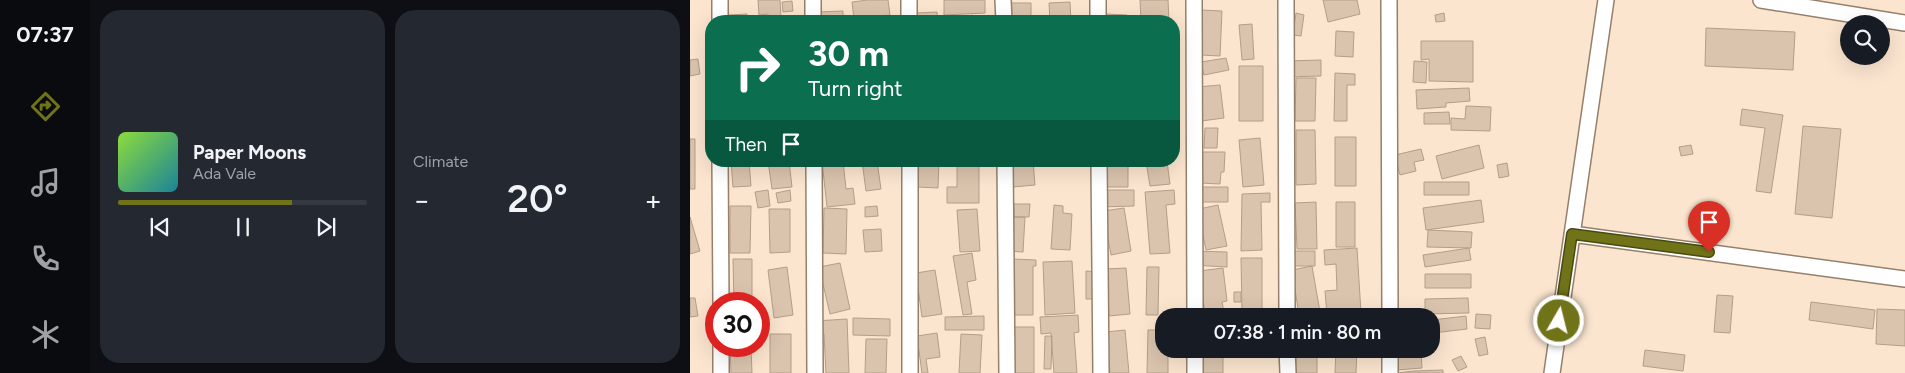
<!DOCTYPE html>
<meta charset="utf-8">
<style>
body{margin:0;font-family:Figtree,sans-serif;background:#242831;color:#f1f3f6;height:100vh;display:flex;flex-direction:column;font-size:19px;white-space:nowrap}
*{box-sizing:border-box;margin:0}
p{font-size:16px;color:#9ea1a6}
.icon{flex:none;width:28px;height:28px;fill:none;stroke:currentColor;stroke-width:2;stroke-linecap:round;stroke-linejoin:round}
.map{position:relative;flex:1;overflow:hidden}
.sheet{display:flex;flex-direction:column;gap:10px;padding:10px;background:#0d0f14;width:600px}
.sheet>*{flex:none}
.top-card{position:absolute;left:15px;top:15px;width:475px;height:152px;border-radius:20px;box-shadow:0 5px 20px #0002;background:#0b6e4f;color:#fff;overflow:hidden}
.controls{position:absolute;left:1150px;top:15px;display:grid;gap:10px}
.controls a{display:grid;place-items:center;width:50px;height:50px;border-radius:50%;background:#171b24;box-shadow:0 5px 20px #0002;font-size:25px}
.speed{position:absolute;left:15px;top:292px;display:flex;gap:10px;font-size:25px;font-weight:700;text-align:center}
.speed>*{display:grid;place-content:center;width:65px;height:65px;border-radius:50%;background:#171b24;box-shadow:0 5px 20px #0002;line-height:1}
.speed .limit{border:8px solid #d22;background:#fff;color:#111}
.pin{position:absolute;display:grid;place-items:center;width:42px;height:42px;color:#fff;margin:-51px -21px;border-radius:50% 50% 50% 0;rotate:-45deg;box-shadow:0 0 5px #0007}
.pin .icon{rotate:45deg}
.me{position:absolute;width:55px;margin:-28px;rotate:8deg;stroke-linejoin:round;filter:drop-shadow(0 0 4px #0008)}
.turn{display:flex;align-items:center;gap:18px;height:105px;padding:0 20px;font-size:22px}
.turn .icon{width:65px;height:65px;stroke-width:2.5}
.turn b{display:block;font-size:35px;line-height:42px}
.then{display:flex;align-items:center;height:48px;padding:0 20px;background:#0003;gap:10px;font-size:19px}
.big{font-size:38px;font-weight:600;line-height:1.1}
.sheet .tile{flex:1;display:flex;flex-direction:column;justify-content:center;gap:8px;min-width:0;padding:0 18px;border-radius:20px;background:#242831}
.song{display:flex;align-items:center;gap:15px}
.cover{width:60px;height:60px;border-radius:8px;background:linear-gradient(135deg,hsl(90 70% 55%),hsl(190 70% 35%))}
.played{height:5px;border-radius:2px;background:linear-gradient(90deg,#717319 70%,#363941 70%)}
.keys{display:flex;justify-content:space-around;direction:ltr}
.heat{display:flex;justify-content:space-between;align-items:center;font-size:28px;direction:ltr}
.sheet .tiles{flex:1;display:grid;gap:10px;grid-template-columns:repeat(2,1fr)}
.trip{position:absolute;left:465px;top:308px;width:285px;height:50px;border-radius:20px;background:#171b24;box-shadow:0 5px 20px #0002;font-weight:600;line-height:50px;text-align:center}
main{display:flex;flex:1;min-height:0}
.tabs{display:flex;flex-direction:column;width:90px;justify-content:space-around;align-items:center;background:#090b0e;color:#9ea1a6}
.tabs .icon{width:35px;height:35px}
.tabs .active{color:#717319}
.tabs b{font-size:22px;color:#f1f3f6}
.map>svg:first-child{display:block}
.building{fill:#dac4ae;stroke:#b39e89}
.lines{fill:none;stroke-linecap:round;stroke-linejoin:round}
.street-casing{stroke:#95806c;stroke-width:18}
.street{stroke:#fff;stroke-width:15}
.route-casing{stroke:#494b10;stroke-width:12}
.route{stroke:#717319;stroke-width:9}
</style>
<main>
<nav class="tabs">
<b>07:37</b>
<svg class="icon active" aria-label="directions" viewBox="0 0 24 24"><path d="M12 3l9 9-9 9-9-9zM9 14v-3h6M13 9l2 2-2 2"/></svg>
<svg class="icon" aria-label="music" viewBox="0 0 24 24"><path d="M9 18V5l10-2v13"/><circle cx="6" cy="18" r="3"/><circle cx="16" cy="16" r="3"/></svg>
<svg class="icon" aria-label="phone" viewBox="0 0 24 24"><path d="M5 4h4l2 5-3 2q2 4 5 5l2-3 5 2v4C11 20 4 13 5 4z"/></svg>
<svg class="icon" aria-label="climate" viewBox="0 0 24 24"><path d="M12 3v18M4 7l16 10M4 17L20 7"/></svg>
</nav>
<section class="sheet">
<div class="tiles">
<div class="tile">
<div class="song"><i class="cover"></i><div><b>Paper Moons</b><p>Ada Vale</p></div></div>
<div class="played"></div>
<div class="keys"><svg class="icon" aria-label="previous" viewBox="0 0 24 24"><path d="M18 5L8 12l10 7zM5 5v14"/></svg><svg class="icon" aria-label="pause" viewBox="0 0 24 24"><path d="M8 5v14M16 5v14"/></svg><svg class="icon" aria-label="next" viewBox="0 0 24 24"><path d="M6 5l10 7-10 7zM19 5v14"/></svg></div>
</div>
<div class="tile"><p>Climate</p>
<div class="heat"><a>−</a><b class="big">20°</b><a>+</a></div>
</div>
</div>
</section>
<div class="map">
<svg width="1215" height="373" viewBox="0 0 1215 373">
<rect width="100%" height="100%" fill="#fbe5cf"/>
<path class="building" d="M68 0H90L91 17 98 16V21H78V14L69 15Z
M178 0H198L200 15 164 19 162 2Z
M254 0H295V13L254 15Z
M450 0H478L479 21H451Z
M633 0H667L670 14 638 22Z
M102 1 103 11 93 12 92 2Z
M380 2 381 21H360L359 3Z
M321 3H341V21H321Z
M511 10 532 11 530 56 510 55Z
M153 11V21H128V12Z
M247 12 248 21H226V13Z
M606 13 614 15 611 36 603 35Z
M754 13 755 21 746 22 745 15Z
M57 14V21H39V15Z
M416 14 437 15V21H416Z
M283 15 284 21H264L263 19Z
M562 24 564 59 552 60 549 25Z
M1016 28 1105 32 1103 70 1015 66Z
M646 31 664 32 663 57 645 56Z
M731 41H783V82L739 81V59L731 60Z
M536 58 539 70 514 75 511 62Z
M8 59 10 74 0 76V60Z
M631 60V76L596 77V61Z
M724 61 737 62 736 83 723 82Z
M549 66H573V121H549Z
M645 73 665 74V85H657V121H644Z
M606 78H626L625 121H605Z
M530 85 534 118 511 121 507 87Z
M779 88 780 101 756 103V107L727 109 726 90Z
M776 106 801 107 800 131 761 130V118L775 119Z
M1052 109 1093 115 1081 193 1066 191 1075 128 1050 125Z
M759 112 760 124H734V113Z
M1113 126 1151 129 1142 218 1105 214Z
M515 128H528L527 148H514Z
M606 130H625L626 184 606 185Z
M645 137H666V186H645Z
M570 138 574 185 553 187 549 140Z
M0 139H5V189H0Z
M789 145 794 168 752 179 746 156Z
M1001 145 1003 154 991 156 989 147Z
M731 149 734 160 724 162 726 171 710 175 705 155Z
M511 152H535L534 172H531L530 184 510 183Z
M41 161H59L61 186 43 187Z
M78 161H99L102 187 82 189Z
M132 161H153L156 189 163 188 165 204 137 207Z
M172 161H187L191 189 176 191Z
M229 161H249L248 188 228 187Z
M267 161H289V203H257V187H267Z
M321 161H343L345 185 323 187Z
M416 161H438V187H416Z
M456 161H477L480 184 460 186Z
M817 163 819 176 809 178 807 165Z
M734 182H779V195H734Z
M498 187H538V202H498Z
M78 190 80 206 68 208 65 192Z
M100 190 101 201 88 203 86 193Z
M409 190H444V206L409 207Z
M484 190 485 204 476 205 480 253 460 254 455 192Z
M580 193V202H571L572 250 551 251 552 194Z
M791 200 794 222 736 230 733 208Z
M626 202 627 249H607L605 203Z
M646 202H665V247H646Z
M324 204H340L339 217H324Z
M364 205 373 206V213L382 214 380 250 361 249Z
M528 205 537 246 516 250 510 220 504 210Z
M40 206H61L60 253H40Z
M187 206 188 216 175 217V207Z
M134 208 157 209 156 254 133 253Z
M434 208 441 251 421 255 413 211Z
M79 209H100V252L80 253Z
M287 209 290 251 270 252 267 210Z
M0 217 10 251 0 254Z
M323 217H335L333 252 318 251 322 238Z
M191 229 192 251 175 252 173 230Z
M738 230 782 232 781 248 737 247Z
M667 248 671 313 637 315 635 291 647 290 646 264 635 265 634 250Z
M779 248 781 260 735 267 733 255Z
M503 251 537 252V267L502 265Z
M602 251H625V266H601Z
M282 253 286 280 277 282 282 314 273 315 263 256Z
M551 258H572V314H552Z
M43 259H62V304H44Z
M323 259 346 260V266H343V315H323Z
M382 261 385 313 355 315 353 262Z
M150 263 160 309 140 314 129 267Z
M622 266 630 312 609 315 602 270Z
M97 267 103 315 84 318 78 270Z
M457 267H469L468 315H456Z
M436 268 440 314 419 316 416 269Z
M533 268 537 301 532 302 534 312 515 314 509 271Z
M245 270 252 314 232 317 226 273Z
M396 271 409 272 408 299H396Z
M735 274H781V288H735Z
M544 292H551V302H544Z
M1027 295 1043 296 1040 333 1024 332Z
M0 298H5L8 316 0 317Z
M778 298 779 313 735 314V299Z
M1121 302 1185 310 1183 329 1119 320Z
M735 309 737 316H707Z
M1187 309 1215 310V346L1186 344Z
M786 314 801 315 800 329 785 328Z
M388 315 389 332 384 333 387 373H364L361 333 351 334 350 317Z
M294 316V330H255V317Z
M776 316 777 329 743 333 742 320Z
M163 318 200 319V336L163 335Z
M157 319 159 373H136L134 334 126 335 125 321Z
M324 327H344V373H324Z
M435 330 439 373H420L416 332Z
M458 330H474V349H478V373H457Z
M247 333 250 357 236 359 238 373H232L227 336Z
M80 334H101V373H80Z
M271 334 292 335 290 373H269Z
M355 336H362L361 369H354Z
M795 337 798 354 789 356 785 339Z
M176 339H197L196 373H175Z
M40 346H61L62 373H41Z
M513 349H533V373H513Z
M606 349H627V373H606Z
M646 349H667L666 373H645Z
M955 350 995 355 993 371 953 366Z
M731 352 732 368 707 370 706 353Z
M771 356 777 367 768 371 762 360Z
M753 370V373H707L724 371Z"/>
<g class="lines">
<g class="street-casing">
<path id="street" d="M30 0V21
M123 0V21
M219 0V21
M313 0 314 21
M408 0V21
M504 0 505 316
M596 0 597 316
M699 0 700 316
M1071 0 1215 23
M30 161 31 304
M124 161 125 373
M220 161V373
M315 161 317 373
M409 161 411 373
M882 234 1215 279
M31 346V373
M505 349V373
M597 349 598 373
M700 349V373
M862 373 916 0"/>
</g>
<use href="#street" class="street"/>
</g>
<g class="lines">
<g class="route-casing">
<path id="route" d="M869 321 882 234 1019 252"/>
</g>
<use href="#route" class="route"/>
</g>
</svg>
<div class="controls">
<a><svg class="icon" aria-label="search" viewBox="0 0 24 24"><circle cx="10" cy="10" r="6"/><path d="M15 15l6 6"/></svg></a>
</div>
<div class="speed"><div class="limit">30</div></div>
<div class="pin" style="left:1019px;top:252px;background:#d93025"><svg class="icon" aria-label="arrive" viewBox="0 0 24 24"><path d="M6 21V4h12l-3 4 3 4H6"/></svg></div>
<svg class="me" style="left:869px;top:321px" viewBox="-20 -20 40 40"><circle r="17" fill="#717319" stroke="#fff" stroke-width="3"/><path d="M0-11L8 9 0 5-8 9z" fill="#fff"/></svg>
<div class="trip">07:38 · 1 min · 80 m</div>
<div class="top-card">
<div class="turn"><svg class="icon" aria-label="right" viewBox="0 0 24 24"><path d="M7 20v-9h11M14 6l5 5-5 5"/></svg><div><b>30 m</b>Turn right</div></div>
<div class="then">Then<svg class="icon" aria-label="arrive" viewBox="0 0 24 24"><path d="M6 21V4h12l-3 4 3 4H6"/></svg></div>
</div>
</div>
</main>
